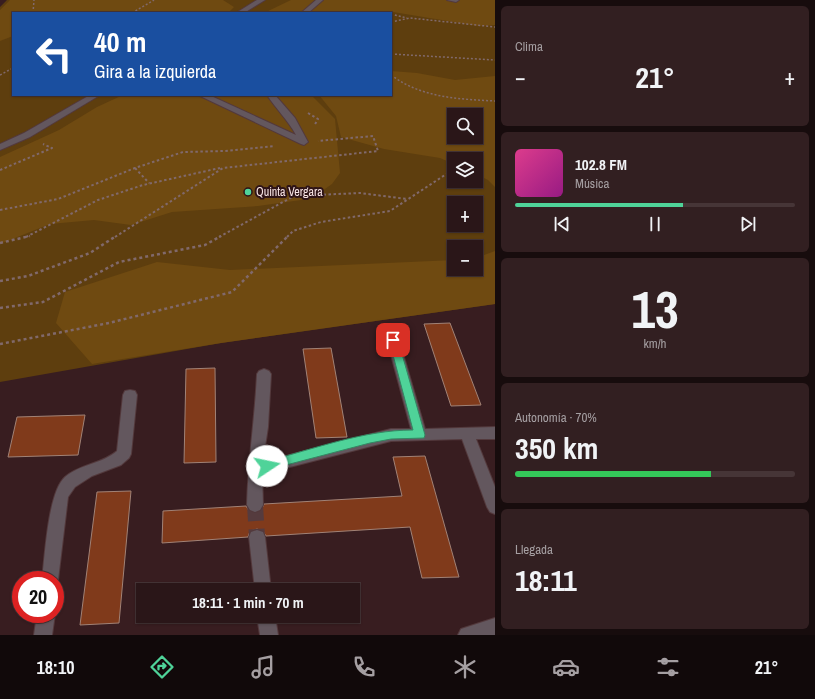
<!DOCTYPE html>
<html lang="es">
<meta charset="utf-8">
<style>
body{margin:0;font-family:"Archivo Narrow",sans-serif;background:#321f21;color:#f1f3f6;height:100vh;display:flex;flex-direction:column;font-size:15px;white-space:nowrap}
*{box-sizing:border-box;margin:0}
p{font-size:13px;color:#a59fa2}
.icon{flex:none;width:22px;height:22px;fill:none;stroke:currentColor;stroke-width:2;stroke-linecap:round;stroke-linejoin:round}
.map{position:relative;flex:1;overflow:hidden}
.drawer{display:flex;flex-direction:column;gap:6px;padding:6px;background:#170c0d;width:320px}
.drawer>*{flex:none}
.hud{position:absolute;left:12px;top:12px;width:380px;height:84px;border-radius:0px;box-shadow:0 1px 3px #0004,0 0 0 1px #463537;background:#1a4fa0;color:#fff;overflow:hidden}
.buttons{position:absolute;left:447px;top:108px;display:grid;gap:8px}
.buttons a{display:grid;place-items:center;width:36px;height:36px;border-radius:0px;background:#2a1618;box-shadow:0 1px 3px #0004,0 0 0 1px #463537;font-size:20px}
.speed{position:absolute;left:12px;top:571px;display:flex;gap:8px;font-size:20px;font-weight:700;text-align:center}
.speed>*{display:grid;place-content:center;width:52px;height:52px;border-radius:50%;background:#2a1618;box-shadow:0 1px 3px #0004,0 0 0 1px #463537;line-height:1}
.speed .limit{border:6px solid #d22;background:#fff;color:#111}
.pin{position:absolute;display:grid;place-items:center;width:34px;height:34px;color:#fff;margin:-17px;border-radius:8px;box-shadow:0 2px 6px #0006}
.me{position:absolute;width:44px;margin:-22px;rotate:79deg;stroke-linejoin:round;filter:drop-shadow(0 0 3px #0008)}
.turn{display:flex;align-items:center;gap:14px;height:84px;padding:0 16px;font-size:18px}
.turn .icon{width:52px;height:52px;stroke-width:2.5}
.turn b{display:block;font-size:28px;line-height:34px}
.big{font-size:30px;font-weight:700;line-height:1.1}
.drawer .card{flex:1;display:flex;flex-direction:column;justify-content:center;gap:6px;min-width:0;padding:0 14px;border-radius:6px;background:#321f21}
.drawer .dial{align-items:center;gap:0}
.dial b{font-size:52px;line-height:1}
.song{display:flex;align-items:center;gap:12px}
.cover{width:48px;height:48px;border-radius:6px;background:linear-gradient(135deg,hsl(330 70% 55%),hsl(310 70% 35%))}
.played{height:4px;border-radius:2px;background:linear-gradient(90deg,#4fd399 60%,#463537 60%)}
.keys{display:flex;justify-content:space-around;direction:ltr}
.heat{display:flex;justify-content:space-between;align-items:center;font-size:22px;direction:ltr}
.charge{height:6px;border-radius:3px;background:linear-gradient(90deg,#34c759 70%,#463537 0)}
.trip{position:absolute;left:136px;top:583px;width:224px;height:40px;border-radius:0px;background:#2a1618;box-shadow:0 1px 3px #0004,0 0 0 1px #463537;font-weight:700;line-height:40px;text-align:center}
.menu{display:flex;height:64px;justify-content:space-around;align-items:center;background:#11090a;color:#a59fa2}
.menu .icon{width:28px;height:28px}
.menu .on{color:#4fd399}
.menu b{font-size:18px;color:#f1f3f6}
main{display:flex;flex:1;min-height:0}
.map>svg:first-child{display:block}
.green{fill:#5e3e0e;fill-rule:evenodd}
.forest{fill:#6f4a11;fill-rule:evenodd}
.building{fill:#803a1b;stroke:#a18276}
.lines{fill:none;stroke-linecap:round;stroke-linejoin:round}
.minor-tunnel{stroke:#553b3e;stroke-width:16;stroke-dasharray:16 8;stroke-linecap:butt}
.minor-casing{stroke:#53393c;stroke-width:2}
.path-far2{stroke:#81696b;stroke-width:1.5;stroke-dasharray:2 2;stroke-linecap:butt}
.path-far1{stroke:#81696b;stroke-width:2;stroke-dasharray:2.5 2.5;stroke-linecap:butt}
.path{stroke:#81696b;stroke-width:2.5;stroke-dasharray:3 3;stroke-linecap:butt}
.minor{fill:#63575e;fill-rule:evenodd}
.route{fill:#4fd399;stroke:#338963}
.poi-dot{fill:#4fd399;stroke:#2e1417;stroke-width:1.5}
.labels{text-anchor:middle;dominant-baseline:central;stroke-width:4;stroke-linejoin:round;paint-order:stroke}
.poi-label{font-size:12px;fill:#f9e6e7;stroke:#2e1417;text-anchor:start}
</style>
<main>
<div class="map">
<svg width="495" height="635" viewBox="0 0 495 635">
<rect width="100%" height="100%" fill="#381d20"/>
<path class="green" d="M7 0H495V304L221 343 0 382V7ZM13 13H391V95H13ZM454 115H476V137H454ZM454 159H476V181H454ZM454 203H476V225H454ZM454 247H476V269H454Z"/>
<path class="forest" d="M10 0H223L234 7 228 13H13V36L0 41V10Z
M291 0H495V25L478 26 387 11 384 13H264Z
M391 71 417 73 455 80 495 76V187L488 180 476 174V159H454V164L440 158 384 149 341 137 336 116 319 95H391ZM454 115H476V137H454Z
M123 95H311L335 119 340 173 332 184 322 191 301 200 258 206 172 212 131 225 94 220 50 224 0 244V157L59 130 97 107Z
M495 251V304L221 343 92 364 56 323 65 292 157 262 230 270 454 260V269H476V258Z"/>
<path class="building" d="M450 323 481 405 451 406 424 324Z
M331 348 347 437 316 438 303 349Z
M215 368 216 462 184 463 186 369Z
M85 415 78 455 8 457 17 417Z
M425 456 459 577 422 578 410 527 266 536 263 531 257 529 250 531 248 537 162 543 163 511 246 506 249 511 256 513 261 511 264 504 402 496 393 457Z
M131 491 119 623 80 625 97 492Z"/>
<g class="lines">
<path class="minor-tunnel" d="M255 505 257 537"/>
<g class="minor-casing">
<path id="minor" d="M257 0H265L244 13H236Z
M316 0H323L308 13H301Z
M447 0H459L456 2Z
M90 95H100L30 137 0 150V144L24 133Z
M198 95H209L296 135C288 120 276 109 267 95H275L295 118 308 142 304 145 301 144Z
M393 336 397 337 399 340 425 429 495 427V439H476L495 487V514L490 512 487 507 462 439 391 441 278 470 262 472 263 505 260 510 255 512 250 510 247 505C248 461 255 418 257 374L259 371 264 369 269 371 271 374 268 427 263 460 278 458 391 429H411L387 340 389 337Z
M130 390 135 391 137 395 131 454 129 458 121 465 92 476 75 487 68 497 58 580 55 586V580H42C45 556 48 492 65 477 80 464 102 464 117 451L123 395 125 391Z
M257 530 263 532 265 537 271 590H255L249 537 251 532Z
M37 614H55L52 635H34Z
M257 616H275L278 635H260Z
M495 618V635H458L461 629Z"/>
</g>
<path class="path-far2" d="M33 13 34 0
M132 13 154 0
M391 14 407 18
M391 22 410 18 495 27
M391 54 495 60
M0 75 13 68
M391 75C422 98 458 99 495 101"/>
<path class="path-far1" d="M308 113 318 119 314 126
M135 168 149 183
M0 170 52 148 43 144
M0 210 58 199 135 168 183 152 225 151 275 146
M26 237 98 200 143 185 220 168
M115 237 223 168 378 151 373 136 318 141
M219 237 294 196 360 193 407 199
M287 237 293 231 321 222 390 211 451 171"/>
<path class="path" d="M0 243 30 236
M0 281 28 276 90 253 116 236
M0 308 43 302 119 262 205 245 221 236
M0 344 109 323 232 292 288 236"/>
<use href="#minor" class="minor"/>
</g>
<path class="route" d="M393 337 398 340 425 435 424 438 391 439 370 443 267 470 263 469 261 466 263 462 267 461C314 449 364 430 413 430L389 340Z"/>
<circle class="poi-dot" cx="248" cy="192" r="4"/>
<g class="labels">
<g class="poi-label">
<text x="256" y="192">Quinta Vergara</text>
</g>
</g>
</svg>
<div class="buttons">
<a><svg class="icon" aria-label="search" viewBox="0 0 24 24"><circle cx="10" cy="10" r="6"/><path d="M15 15l6 6"/></svg></a>
<a><svg class="icon" aria-label="layers" viewBox="0 0 24 24"><path d="M12 4l9 5-9 5-9-5zM3 14l9 5 9-5"/></svg></a>
<a>+</a>
<a>−</a>
</div>
<div class="speed"><div class="limit">20</div></div>
<div class="pin" style="left:393px;top:340px;background:#d93025"><svg class="icon" aria-label="arrive" viewBox="0 0 24 24"><path d="M6 21V4h12l-3 4 3 4H6"/></svg></div>
<svg class="me" style="left:267px;top:466px" viewBox="-20 -20 40 40"><circle r="19" fill="#fff"/><path d="M0-13L10 11 0 6-10 11z" fill="#4fd399"/></svg>
<div class="trip">18:11 · 1 min · 70 m</div>
<div class="hud">
<div class="turn"><svg class="icon" aria-label="left" viewBox="0 0 24 24"><path d="M17 20v-9H6M10 6l-5 5 5 5"/></svg><div><b>40 m</b>Gira a la izquierda</div></div>
</div>
</div>
<section class="drawer">
<div class="card"><p>Clima</p>
<div class="heat"><a>−</a><b class="big">21°</b><a>+</a></div>
</div>
<div class="card">
<div class="song"><i class="cover"></i><div><b>102.8 FM</b><p>Música</p></div></div>
<div class="played"></div>
<div class="keys"><svg class="icon" aria-label="previous" viewBox="0 0 24 24"><path d="M18 5L8 12l10 7zM5 5v14"/></svg><svg class="icon" aria-label="pause" viewBox="0 0 24 24"><path d="M8 5v14M16 5v14"/></svg><svg class="icon" aria-label="next" viewBox="0 0 24 24"><path d="M6 5l10 7-10 7zM19 5v14"/></svg></div>
</div>
<div class="card dial"><b>13</b><p>km/h</p></div>
<div class="card"><p>Autonomía · 70%</p><b class="big">350 km</b><div class="charge"></div></div>
<div class="card"><p>Llegada</p><b class="big">18:11</b></div>
</section>
</main>
<nav class="menu">
<b>18:10</b>
<svg class="icon on" aria-label="directions" viewBox="0 0 24 24"><path d="M12 3l9 9-9 9-9-9zM9 14v-3h6M13 9l2 2-2 2"/></svg>
<svg class="icon" aria-label="music" viewBox="0 0 24 24"><path d="M9 18V5l10-2v13"/><circle cx="6" cy="18" r="3"/><circle cx="16" cy="16" r="3"/></svg>
<svg class="icon" aria-label="phone" viewBox="0 0 24 24"><path d="M5 4h4l2 5-3 2q2 4 5 5l2-3 5 2v4C11 20 4 13 5 4z"/></svg>
<svg class="icon" aria-label="climate" viewBox="0 0 24 24"><path d="M12 3v18M4 7l16 10M4 17L20 7"/></svg>
<svg class="icon" aria-label="car" viewBox="0 0 24 24"><path d="M5 17H2v-5l4-1 3-4h7l3 4 3 1v5h-3M9 17h6M6 11h13"/><circle cx="7" cy="17" r="2"/><circle cx="17" cy="17" r="2"/></svg>
<svg class="icon" aria-label="filters" viewBox="0 0 24 24"><path d="M4 7h16M4 17h16"/><circle cx="9" cy="7" r="2"/><circle cx="15" cy="17" r="2"/></svg>
<b>21°</b>
</nav>
